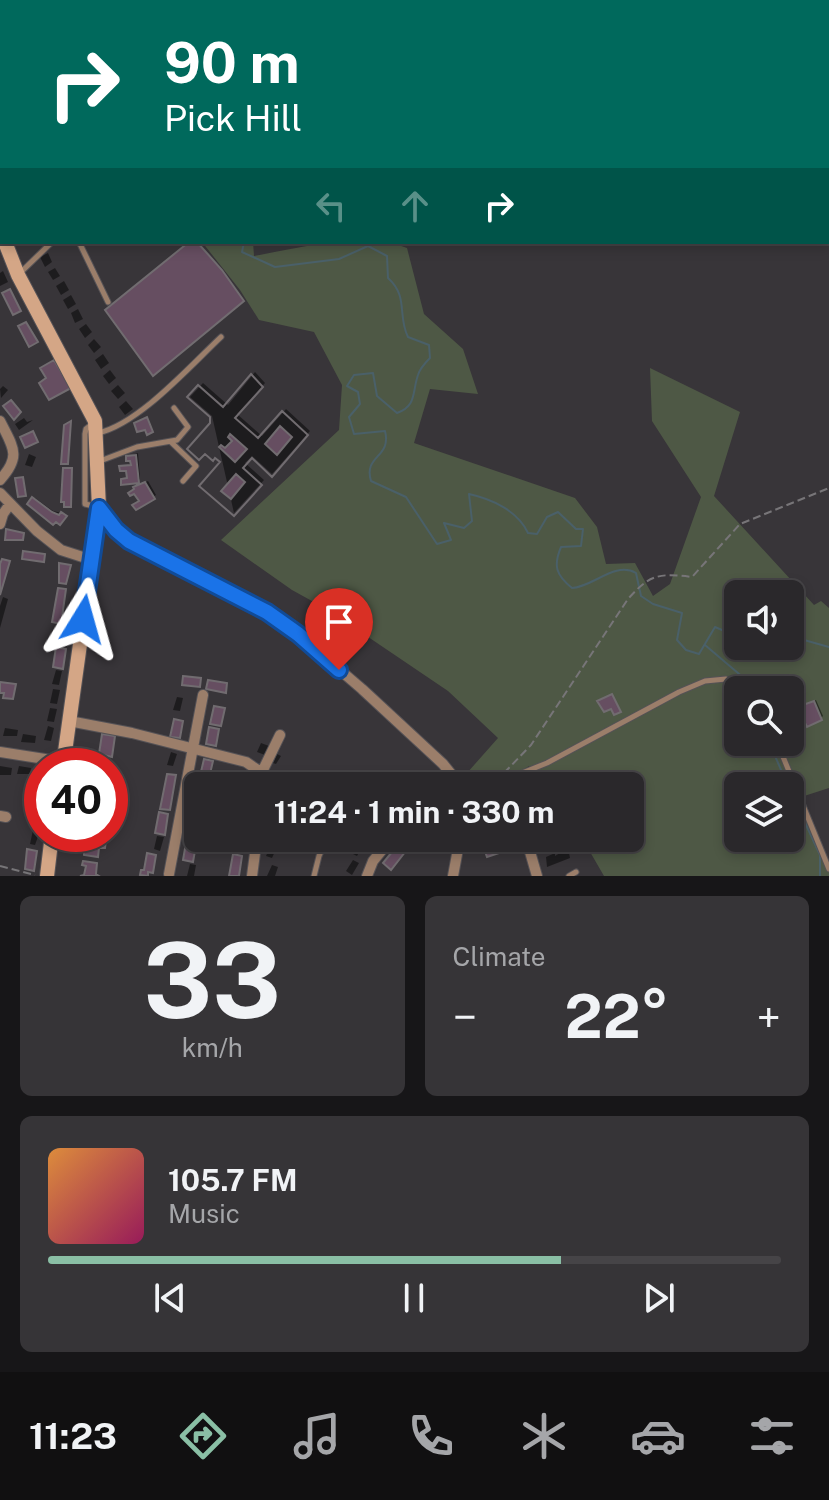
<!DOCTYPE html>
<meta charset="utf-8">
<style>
body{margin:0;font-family:"Public Sans",sans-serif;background:#363437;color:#f1f3f6;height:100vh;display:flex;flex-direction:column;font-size:30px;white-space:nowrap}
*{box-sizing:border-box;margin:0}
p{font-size:26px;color:#a5a6a9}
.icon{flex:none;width:44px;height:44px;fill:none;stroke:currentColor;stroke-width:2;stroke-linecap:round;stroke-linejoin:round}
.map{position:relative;height:876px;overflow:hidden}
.panel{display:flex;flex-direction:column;gap:20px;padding:20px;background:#171618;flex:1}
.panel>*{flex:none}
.top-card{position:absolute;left:0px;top:0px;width:830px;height:244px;box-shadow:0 4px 12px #0003,0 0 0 2px #464447;background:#00695c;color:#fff;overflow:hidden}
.fabs{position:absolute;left:724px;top:580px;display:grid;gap:16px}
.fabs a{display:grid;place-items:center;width:80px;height:80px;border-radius:12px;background:#2a282b;box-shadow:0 4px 12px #0003,0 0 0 2px #464447;font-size:40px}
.speed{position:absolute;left:24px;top:748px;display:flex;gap:16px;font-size:40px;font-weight:700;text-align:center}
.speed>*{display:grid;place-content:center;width:104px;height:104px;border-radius:50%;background:#2a282b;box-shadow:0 4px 12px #0003,0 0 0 2px #464447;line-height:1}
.speed .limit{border:12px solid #d22;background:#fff;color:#111}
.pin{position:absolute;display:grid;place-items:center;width:68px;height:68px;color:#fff;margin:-82px -34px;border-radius:50% 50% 50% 0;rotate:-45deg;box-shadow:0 0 8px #0007}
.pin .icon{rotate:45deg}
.me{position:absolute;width:88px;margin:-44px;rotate:8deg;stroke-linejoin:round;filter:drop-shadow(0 0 6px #0008)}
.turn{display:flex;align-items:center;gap:28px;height:168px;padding:0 32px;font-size:36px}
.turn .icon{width:104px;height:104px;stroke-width:2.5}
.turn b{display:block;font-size:56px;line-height:68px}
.lanes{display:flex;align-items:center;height:76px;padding:0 32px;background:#0003;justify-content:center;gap:40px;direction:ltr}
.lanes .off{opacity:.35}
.big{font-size:60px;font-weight:700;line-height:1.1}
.panel .tile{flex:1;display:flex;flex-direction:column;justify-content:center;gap:12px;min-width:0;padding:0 28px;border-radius:12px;background:#363437}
.panel .dial{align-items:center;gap:0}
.dial b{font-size:104px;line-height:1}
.song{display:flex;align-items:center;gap:24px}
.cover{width:96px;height:96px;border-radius:12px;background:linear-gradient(135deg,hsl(30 70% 55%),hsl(330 70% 35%))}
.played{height:8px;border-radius:4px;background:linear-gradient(90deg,#8abfa5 70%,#464447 70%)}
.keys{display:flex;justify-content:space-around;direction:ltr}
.heat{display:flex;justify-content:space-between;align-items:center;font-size:44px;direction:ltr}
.panel .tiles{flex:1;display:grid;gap:20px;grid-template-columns:1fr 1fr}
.tile:last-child{grid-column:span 2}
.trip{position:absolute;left:184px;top:772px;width:460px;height:80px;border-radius:12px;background:#2a282b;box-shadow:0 4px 12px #0003,0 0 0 2px #464447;font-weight:700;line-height:80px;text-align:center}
.tab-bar{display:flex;height:128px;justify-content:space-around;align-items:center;background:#111011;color:#a5a6a9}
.tab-bar .icon{width:56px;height:56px}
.tab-bar .active{color:#8abfa5}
.tab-bar b{font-size:36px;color:#f1f3f6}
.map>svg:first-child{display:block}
.green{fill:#4e5845;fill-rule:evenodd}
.shadow{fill:#0007}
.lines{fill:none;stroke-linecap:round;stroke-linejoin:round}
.stream{stroke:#4a6069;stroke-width:2}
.building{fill:#664e61;stroke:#716c70;stroke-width:2;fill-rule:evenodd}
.lane-casing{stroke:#555256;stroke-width:7}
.street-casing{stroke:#555256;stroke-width:12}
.secondary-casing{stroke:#555256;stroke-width:16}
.path{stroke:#777578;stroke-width:2;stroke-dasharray:8 4;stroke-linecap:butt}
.lane{stroke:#9b7e6a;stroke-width:5}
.street{stroke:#9b7e6a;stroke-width:10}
.secondary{stroke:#d4a686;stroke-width:14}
.route-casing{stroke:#114b97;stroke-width:20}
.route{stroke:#1a73e8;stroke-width:14}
</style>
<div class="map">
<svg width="829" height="876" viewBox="0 0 829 876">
<rect width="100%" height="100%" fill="#383539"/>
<path class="green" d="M1 0H212V2H2V198Z
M202 242H253L254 256C298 248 365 231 407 248L424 314 463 349 478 394 430 389 414 443 575 498 597 527 606 564 635 563 653 596 670 584 701 497 652 421 650 368 740 412 714 496 814 605 821 601 829 608V788L801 797 829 864V876H604L582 838H630V786H547L529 766 513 776 483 782 467 773 498 738 448 691 346 622 338 619 316 641 307 636 330 611 292 590 221 540 339 430 342 385 314 332 259 320 240 290ZM738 594H790V646H738ZM738 690H790V742H738ZM738 786H790V838H738Z"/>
<path class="shadow" d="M48 253 52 262 45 267 40 257Z
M55 268 60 276 53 280 48 272Z
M3 271 8 282 0 286V273Z
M64 281 69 290 61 295 56 286Z
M71 295 76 304 68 309 63 300Z
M78 309 83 319 75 323 71 313Z
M86 324 92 332 85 338 79 329Z
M94 339 101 347 94 353 88 345Z
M103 354 109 363 101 369 95 360Z
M110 370 116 378 109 384 103 376Z
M255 372 265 383 237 414 262 436 286 409 310 431 272 474 252 456 245 463 264 480 234 513 212 416 190 397 203 383 228 405Z
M118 385 125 393 118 399 111 391Z
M3 386 8 390 1 398 0 389Z
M126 401 133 409 125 415 119 407Z
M24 418 27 422 33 420 19 430 15 424Z
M138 453 140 479 138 481 123 479 129 477 128 468 121 467 132 464 128 457Z
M29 454 36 457 32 467 25 465Z
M148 481 156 495 136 508 141 501 138 486Z
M35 498 53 511 66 514 60 522 30 503Z
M3 597 8 599 0 628V606Z
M56 670 62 671 59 685 52 684Z
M53 689 60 690 57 704 50 703Z
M177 697 183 698 180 711 173 710Z
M816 700 823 716 820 719 799 707Z
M50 708 57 709 54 722 47 721Z
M48 726 54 728 51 741 44 740Z
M5 728 18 730 17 736H3Z
M23 734 36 736 35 743 21 742Z
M261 743 269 746 265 755 257 752Z
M171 752 177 754 173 766 167 765Z
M277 754 281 756 276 764 273 763Z
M101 759 112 761 110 771H115L112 780H110V766H102L99 763Z
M0 766 12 768 11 775H0Z
M19 766 31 768 30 774H17Z
M242 770 251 772 248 780 240 778Z
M41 775H42V789H38Z
M201 779 207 780 205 786H199Z
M198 789V830L195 839 187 837Z
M39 793 42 794V808L36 807Z
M36 812 42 813 39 826 33 825Z
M33 830 40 831 35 845 30 844Z
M157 836 164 837 160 851 154 849Z
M236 838H244L241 848 234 847Z
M357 842 363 845 357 856 351 853Z
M271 845 277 847 272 858 266 856Z
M568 848 570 858 547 867 546 857 555 853V856Z
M353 860 359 863 352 875 346 871Z
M190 864 196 865 194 876H187Z
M272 865 278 867 275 876H267Z"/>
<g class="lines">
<path class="stream" d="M176 0 181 2
M244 242 242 252 275 267 339 259 368 246 387 256 388 278C409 297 397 315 408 337L429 345 430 358C425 363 420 368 418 375 412 392 417 406 397 413L377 396 373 373 354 375 347 386 358 392 360 404 349 417 354 434 385 431C392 458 363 455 371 481L406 497 437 544 451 540 444 523 464 528 472 521 469 494C492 499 518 511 528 533L537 534 547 517 558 512 576 529H583L581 546 561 547C553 566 556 575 572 588 593 587 615 561 636 573L641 596 653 604 682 613 677 640 686 650 699 654 715 627 738 637
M790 636 829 647
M705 645 758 690
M758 646H764
M769 742 788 786
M790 790 820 855V876"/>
</g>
<path class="building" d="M189 242H197L222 270 244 301 153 376 105 310Z
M10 289 21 311 13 315 2 293Z
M26 322 38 342 29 347 18 326Z
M54 360 71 388 49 400 39 383 46 378 40 368Z
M251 374 263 387 235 418 258 438 282 411 308 435 272 477 252 458 243 468 262 485 234 516 199 486 220 462 215 458 213 461 205 454 199 460 187 449 210 423V417L187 397 198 385 223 407ZM280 426 292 437 277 455 265 444ZM230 434 247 449 235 462 219 447 221 445 225 448 232 441 228 437ZM236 474 245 482 231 499 221 491Z
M251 374 263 387 235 418 258 438 282 411 308 435 272 477 252 458 243 468 262 485 234 516 199 486 220 462 215 458 213 461 205 454 199 460 187 449 210 423V417L187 397 198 385 223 407Z
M11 400 21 412 14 420 3 406Z
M147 417 153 432 147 435 145 430 137 432 134 423Z
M71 421 68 464H61L64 425Z
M33 431 38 442 25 448 20 437Z
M136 455 139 483 121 485V479L127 478 126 471H120L119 466 131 465 130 461H126V456Z
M63 468H72L71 507H64V502H61Z
M23 477 26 496 18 497 15 478Z
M145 482 155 499 136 510 132 505 139 501 134 494 130 496 128 493 134 489 133 487Z
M32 497 52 512 59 515 61 512 67 516 60 525 56 522 53 525 27 504Z
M6 529 24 533 23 540H5Z
M23 551 45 554 44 562 22 559Z
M2 559 10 561 0 595V564Z
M59 563 71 565 66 584 59 583Z
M58 588 66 589 61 624 52 622Z
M56 647 66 649 63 669 53 667Z
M183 676 201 678 200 687 182 685Z
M208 680 227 683 226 693 206 689Z
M0 682 16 684 13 699 3 698 4 693H0Z
M612 694 621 712 614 715 611 709 604 712 597 701Z
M814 701 822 720 807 727 797 707Z
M214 706 225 708 221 726 210 724Z
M174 719 183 721 180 738 170 737Z
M209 727 219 729 216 746 206 744Z
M102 734 115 736 112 757 99 754Z
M204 759 213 761 209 778 200 776Z
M167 774 176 775 170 810 160 809Z
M159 812 168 814 165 835 155 833Z
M190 817 198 819 195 841 185 839Z
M86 835 106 840 105 848H99L98 857 84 855V850H88L89 841 85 840Z
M498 838H518L520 846 487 857 482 843Z
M401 841 409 847 391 870 383 863Z
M186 843 196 845 193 862 183 860Z
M27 849 37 851 34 871 25 869Z
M147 853 156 855 153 873 148 872V876L140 875 141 870H144Z
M233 854 242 856 239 876H229Z
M83 861 97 863 96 874 99 876H80L84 875 86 866 82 865Z"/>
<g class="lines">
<g class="lane-casing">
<path id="lane" d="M255 0 256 2
M399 0 400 2
M79 242 108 302
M19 274 52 242
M91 425 86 429 85 434V504L98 507
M98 433C139 424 190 366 221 337
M171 442 196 466 183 481
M100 461 137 447 177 440 188 427 174 408
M777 742 829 869
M490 786 547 763 679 692 705 681 726 679 744 690
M314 876 319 856 327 838
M569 876 576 872"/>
</g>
<g class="street-casing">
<path id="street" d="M0 421C13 447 22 456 0 480
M0 493 37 531 61 550 92 560
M99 508 116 530 146 551 251 603 298 634 362 689 443 764 456 780V786
M0 524 3 514 10 504
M69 721 132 733 246 762 265 775 271 786
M0 752 64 762
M262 772 280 735
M443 786 461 778 480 786
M0 816 6 817
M526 838 537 876
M169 874 203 695
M252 876 257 838
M367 876 373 861 392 838
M453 876 460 838"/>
</g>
<g class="secondary-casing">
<path id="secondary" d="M7 0V2
M0 127 2 110
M0 226 2 233
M5 242 18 275 95 421 99 508 63 766
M47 876 52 834"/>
</g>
<path class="path" d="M473 773 478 771 487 778 491 777
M504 773 531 745 628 599C650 574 659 573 692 577L740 524 829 488
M0 866 35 875"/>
<use href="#lane" class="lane"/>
<use href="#street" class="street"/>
<use href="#secondary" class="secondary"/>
</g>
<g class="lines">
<g class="route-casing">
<path id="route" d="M83 619 99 508 116 530 129 541 267 612 298 634 339 670"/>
</g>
<use href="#route" class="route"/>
</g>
</svg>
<div class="fabs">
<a><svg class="icon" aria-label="sound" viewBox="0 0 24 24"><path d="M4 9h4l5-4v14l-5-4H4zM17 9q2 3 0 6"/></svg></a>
<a><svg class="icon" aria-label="search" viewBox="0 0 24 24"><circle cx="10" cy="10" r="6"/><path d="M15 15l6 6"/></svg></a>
<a><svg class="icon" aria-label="layers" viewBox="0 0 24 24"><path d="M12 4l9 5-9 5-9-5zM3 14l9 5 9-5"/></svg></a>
</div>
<div class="speed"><div class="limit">40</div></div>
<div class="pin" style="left:339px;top:670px;background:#d93025"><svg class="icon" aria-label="arrive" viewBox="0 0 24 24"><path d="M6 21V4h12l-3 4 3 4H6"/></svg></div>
<svg class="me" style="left:83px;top:619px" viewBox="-20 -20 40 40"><path d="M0-17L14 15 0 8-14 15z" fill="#1a73e8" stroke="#fff" stroke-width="4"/></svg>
<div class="trip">11:24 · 1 min · 330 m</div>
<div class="top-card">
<div class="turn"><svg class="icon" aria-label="right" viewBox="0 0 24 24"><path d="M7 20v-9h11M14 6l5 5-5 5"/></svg><div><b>90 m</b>Pick Hill</div></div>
<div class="lanes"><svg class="icon off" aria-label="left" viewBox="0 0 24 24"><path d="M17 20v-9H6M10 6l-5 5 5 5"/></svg><svg class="icon off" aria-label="ahead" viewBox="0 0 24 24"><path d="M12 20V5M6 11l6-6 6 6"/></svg><svg class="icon" aria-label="right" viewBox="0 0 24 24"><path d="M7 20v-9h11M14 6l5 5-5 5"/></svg></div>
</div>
</div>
<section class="panel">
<div class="tiles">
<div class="tile dial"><b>33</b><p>km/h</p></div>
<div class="tile"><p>Climate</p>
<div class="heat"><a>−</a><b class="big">22°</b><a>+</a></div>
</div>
<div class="tile">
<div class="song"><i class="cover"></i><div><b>105.7 FM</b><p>Music</p></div></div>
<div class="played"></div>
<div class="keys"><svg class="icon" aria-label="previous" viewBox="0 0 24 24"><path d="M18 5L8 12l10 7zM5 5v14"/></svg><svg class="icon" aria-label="pause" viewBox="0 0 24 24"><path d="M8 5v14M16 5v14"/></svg><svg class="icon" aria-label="next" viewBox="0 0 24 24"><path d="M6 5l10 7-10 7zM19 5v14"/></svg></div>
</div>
</div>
</section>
<nav class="tab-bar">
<b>11:23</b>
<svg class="icon active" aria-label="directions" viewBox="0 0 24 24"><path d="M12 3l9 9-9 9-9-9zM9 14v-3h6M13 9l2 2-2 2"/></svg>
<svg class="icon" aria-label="music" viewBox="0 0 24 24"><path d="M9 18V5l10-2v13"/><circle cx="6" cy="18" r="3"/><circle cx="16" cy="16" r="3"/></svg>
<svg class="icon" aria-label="phone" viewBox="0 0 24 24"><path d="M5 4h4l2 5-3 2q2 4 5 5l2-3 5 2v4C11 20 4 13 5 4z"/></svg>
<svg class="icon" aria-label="climate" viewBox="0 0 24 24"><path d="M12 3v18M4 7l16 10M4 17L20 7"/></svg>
<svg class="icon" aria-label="car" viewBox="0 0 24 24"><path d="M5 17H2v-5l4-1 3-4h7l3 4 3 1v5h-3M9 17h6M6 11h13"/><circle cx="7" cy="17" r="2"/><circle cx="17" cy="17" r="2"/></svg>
<svg class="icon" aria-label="filters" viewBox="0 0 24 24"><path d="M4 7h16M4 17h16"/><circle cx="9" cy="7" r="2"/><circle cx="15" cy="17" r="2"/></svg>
</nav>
